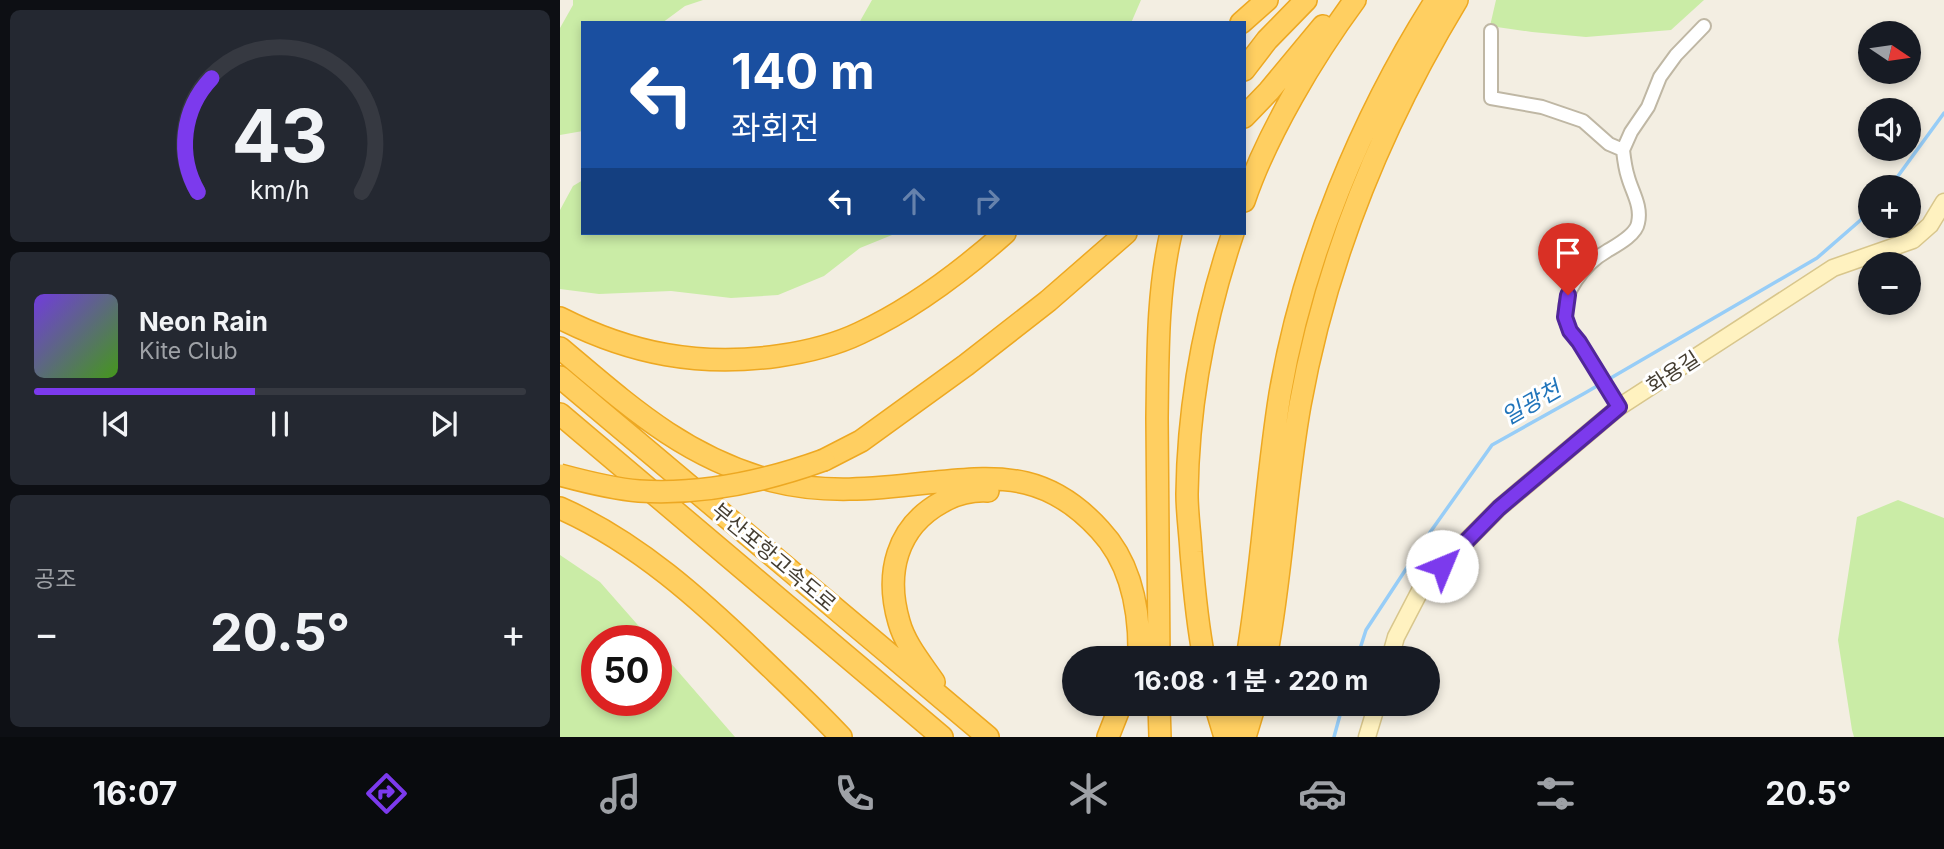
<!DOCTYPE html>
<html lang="ko">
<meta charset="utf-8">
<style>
body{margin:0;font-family:Inter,"Noto Sans KR",sans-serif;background:#242831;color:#f1f3f6;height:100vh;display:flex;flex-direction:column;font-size:26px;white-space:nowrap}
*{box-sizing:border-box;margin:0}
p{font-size:23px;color:#9ea1a6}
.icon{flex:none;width:38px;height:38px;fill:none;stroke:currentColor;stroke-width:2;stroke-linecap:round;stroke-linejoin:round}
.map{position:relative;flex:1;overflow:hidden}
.details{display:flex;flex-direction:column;gap:10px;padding:10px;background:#0d0f14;width:560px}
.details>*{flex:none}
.top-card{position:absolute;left:21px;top:21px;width:665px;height:214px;border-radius:0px;box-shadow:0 4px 10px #0003;background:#1a4fa0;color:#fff;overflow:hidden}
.needle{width:46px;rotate:103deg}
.fabs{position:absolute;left:1298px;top:21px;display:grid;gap:14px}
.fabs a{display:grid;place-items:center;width:63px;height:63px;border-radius:50%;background:#171b24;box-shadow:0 4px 10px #0003;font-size:35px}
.speed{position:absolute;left:21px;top:625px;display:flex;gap:14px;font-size:35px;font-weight:700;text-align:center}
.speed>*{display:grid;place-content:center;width:91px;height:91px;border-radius:50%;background:#171b24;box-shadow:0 4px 10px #0003;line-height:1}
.speed .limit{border:10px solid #d22;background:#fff;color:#111}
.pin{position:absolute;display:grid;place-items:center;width:60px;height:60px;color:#fff;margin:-72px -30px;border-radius:50% 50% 50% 0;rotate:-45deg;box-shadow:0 0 7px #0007}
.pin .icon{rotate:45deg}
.me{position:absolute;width:77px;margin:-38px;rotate:45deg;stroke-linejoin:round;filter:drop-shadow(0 0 5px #0008)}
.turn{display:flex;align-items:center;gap:24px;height:147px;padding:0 35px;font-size:32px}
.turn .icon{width:91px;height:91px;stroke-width:2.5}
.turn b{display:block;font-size:49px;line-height:60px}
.lanes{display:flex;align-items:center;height:66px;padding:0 35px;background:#0003;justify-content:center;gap:35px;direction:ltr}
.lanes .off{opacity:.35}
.big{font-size:52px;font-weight:700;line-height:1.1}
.details .widget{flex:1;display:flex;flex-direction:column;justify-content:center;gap:10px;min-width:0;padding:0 24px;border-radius:10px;background:#242831}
.details .dial{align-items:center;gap:0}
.dial svg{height:182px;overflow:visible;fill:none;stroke:#363941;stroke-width:7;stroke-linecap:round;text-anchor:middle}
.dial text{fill:#f1f3f6;stroke:none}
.song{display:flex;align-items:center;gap:21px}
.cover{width:84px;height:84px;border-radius:10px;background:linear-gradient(135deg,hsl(260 70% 55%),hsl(100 70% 35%))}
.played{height:7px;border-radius:4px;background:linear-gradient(90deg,#7c3aed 45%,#363941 45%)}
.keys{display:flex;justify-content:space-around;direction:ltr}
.heat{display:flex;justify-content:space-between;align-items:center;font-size:38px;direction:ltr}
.trip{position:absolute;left:502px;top:646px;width:378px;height:70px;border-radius:35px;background:#171b24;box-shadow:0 4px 10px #0003;font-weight:700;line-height:70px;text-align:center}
.menu{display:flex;height:112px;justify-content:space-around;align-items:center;background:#090b0e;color:#9ea1a6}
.menu .icon{width:49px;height:49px}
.menu .active{color:#7c3aed}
.menu b{font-size:32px;color:#f1f3f6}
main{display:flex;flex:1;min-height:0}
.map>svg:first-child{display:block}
.green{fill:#caeca6}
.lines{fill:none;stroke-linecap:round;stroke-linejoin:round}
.stream{stroke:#97cdf7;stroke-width:3.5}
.minor-casing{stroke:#bfb7a4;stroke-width:16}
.secondary-casing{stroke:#d8c68c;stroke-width:19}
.motorway-casing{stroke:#eda822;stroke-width:24}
.minor{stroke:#fff;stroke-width:12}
.secondary{stroke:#fff2c0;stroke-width:16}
.motorway{stroke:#ffcf61;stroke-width:21}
.motorway-bridge-casing{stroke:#eda822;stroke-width:24;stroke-linecap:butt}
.motorway-bridge{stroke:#ffcf61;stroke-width:21}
.route-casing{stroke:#51269a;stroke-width:18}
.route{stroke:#7c3aed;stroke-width:12}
.labels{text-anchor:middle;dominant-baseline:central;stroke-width:6;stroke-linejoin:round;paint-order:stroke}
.street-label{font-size:21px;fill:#453e32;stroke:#fff}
.water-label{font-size:23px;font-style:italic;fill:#2175bb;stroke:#fff}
</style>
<main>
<section class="details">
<div class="widget dial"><svg viewBox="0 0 100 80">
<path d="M14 69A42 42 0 1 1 86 69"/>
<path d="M14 69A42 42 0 0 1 20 19" stroke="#7c3aed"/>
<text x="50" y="56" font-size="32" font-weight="700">43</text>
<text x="50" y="72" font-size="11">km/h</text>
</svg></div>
<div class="widget">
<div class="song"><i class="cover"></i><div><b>Neon Rain</b><p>Kite Club</p></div></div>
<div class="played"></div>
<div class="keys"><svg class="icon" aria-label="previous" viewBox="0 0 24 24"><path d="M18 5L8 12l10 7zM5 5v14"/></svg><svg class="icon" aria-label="pause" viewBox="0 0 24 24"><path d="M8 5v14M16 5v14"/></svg><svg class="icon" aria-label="next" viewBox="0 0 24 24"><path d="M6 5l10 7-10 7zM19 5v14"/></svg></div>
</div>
<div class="widget"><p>공조</p>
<div class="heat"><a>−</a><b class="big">20.5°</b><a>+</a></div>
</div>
</section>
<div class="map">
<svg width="1384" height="737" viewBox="0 0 1384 737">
<rect width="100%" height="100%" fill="#f3eee2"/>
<path class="green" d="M13 0H143L125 6 102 23H23V131L0 135V28L13 5Z
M312 0H581L571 23H299Z
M936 0H1144L1111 30 1026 37 972 32 930 26Z
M23 180V233H337L300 248 264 276 218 295 171 298 111 291 39 294 0 289V210L13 186Z
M1338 500 1384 518V737H1294L1292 730 1278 640 1297 517Z
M0 555 40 582 91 640H37V700H96V646L175 737H0Z"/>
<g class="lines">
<path class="stream" d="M1330 187 1384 113
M797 658 806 630 871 531 932 445 1025 393 1257 258 1311 211
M774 737 783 704"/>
<g class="minor-casing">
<path id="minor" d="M931 31V98L982 107 1023 121 1049 144 1063 150C1064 159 1065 168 1068 177 1072 192 1082 206 1078 223 1076 235 1057 245 1047 251 1026 263 999 294 1006 321 1008 331 1014 335 1020 343 1033 364 1046 386 1059 407
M1063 150 1071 132 1088 107 1100 77 1116 55 1144 26"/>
</g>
<g class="secondary-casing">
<path id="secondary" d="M830 658 836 637 863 585 939 508 1059 407 1273 268 1353 240 1370 225 1384 202
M807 737 817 704"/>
</g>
<g class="motorway-casing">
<path id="motorway" d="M681 23 707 0
M684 70 707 40 746 0
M684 117 709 91 763 26
M684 201C707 134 753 57 795 0
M0 318C71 354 139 367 218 356 246 352 275 345 300 333 354 308 401 272 445 233
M0 348C69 406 124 457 213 481 263 494 315 489 366 483 399 480 433 475 466 483 495 490 520 508 540 530 572 564 580 613 579 658
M0 377 428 737
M0 414 382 737
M264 460 301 441 406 365 488 301 566 233
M0 508C77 542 141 600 201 658 228 684 256 710 281 737
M599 658C598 578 597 498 597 418 598 356 597 293 611 233
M644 658C637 623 634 588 631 552 630 533 627 513 627 494 628 406 645 316 673 233
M687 658C702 570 706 481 720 394 743 258 802 116 876 0
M706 658C722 574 725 489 740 405 766 261 822 124 897 0
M374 682C361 663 345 644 339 622 325 574 336 527 382 502 395 494 413 490 428 491
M599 704 600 737
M655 704 665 737
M548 737 561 704
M666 737 676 704
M685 737 695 704"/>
</g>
<use href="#minor" class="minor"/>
<use href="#secondary" class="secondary"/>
<use href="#motorway" class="motorway"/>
<g class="motorway-bridge-casing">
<path id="motorway-bridge" d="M0 475C26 482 53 489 79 491 142 495 206 481 264 460"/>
</g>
<use href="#motorway-bridge" class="motorway-bridge"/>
</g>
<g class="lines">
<g class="route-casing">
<path id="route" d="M882 566 939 508 1059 407 1019 342 1010 331 1005 317 1008 295"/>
</g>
<use href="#route" class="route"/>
</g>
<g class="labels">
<g class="street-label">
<text transform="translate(1113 372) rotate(-33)">화용길</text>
<text transform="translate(214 557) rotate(40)">부산포항고속도로</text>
</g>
<g class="water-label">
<text transform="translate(971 403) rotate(-30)">일광천</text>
</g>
</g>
</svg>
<div class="fabs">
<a><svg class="needle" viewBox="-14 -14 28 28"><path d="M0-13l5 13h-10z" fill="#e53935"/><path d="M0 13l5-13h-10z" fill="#9ea1a6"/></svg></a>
<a><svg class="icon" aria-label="sound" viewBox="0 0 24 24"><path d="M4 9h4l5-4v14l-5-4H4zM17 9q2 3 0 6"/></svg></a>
<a>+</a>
<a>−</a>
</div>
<div class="speed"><div class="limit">50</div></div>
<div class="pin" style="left:1008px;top:295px;background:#d93025"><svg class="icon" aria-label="arrive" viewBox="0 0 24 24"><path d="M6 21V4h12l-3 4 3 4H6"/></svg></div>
<svg class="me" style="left:882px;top:566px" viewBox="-20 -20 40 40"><circle r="19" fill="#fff"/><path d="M0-13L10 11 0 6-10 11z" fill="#7c3aed"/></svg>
<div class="trip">16:08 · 1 분 · 220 m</div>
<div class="top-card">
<div class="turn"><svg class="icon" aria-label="left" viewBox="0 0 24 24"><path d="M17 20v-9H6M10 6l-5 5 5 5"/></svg><div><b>140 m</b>좌회전</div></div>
<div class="lanes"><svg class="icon" aria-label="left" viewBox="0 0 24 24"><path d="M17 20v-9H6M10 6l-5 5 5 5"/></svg><svg class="icon off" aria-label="ahead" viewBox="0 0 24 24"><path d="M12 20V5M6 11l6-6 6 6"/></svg><svg class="icon off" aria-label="right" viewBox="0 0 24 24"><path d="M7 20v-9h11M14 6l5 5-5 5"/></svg></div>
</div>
</div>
</main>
<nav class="menu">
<b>16:07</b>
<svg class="icon active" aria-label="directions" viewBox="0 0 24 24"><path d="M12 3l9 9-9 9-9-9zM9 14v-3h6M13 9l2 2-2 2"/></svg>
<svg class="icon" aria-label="music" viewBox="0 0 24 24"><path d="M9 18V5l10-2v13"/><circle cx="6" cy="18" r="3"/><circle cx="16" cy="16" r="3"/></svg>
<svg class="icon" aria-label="phone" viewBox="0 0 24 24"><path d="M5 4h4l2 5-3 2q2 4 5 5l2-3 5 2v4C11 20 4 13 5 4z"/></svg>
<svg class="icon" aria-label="climate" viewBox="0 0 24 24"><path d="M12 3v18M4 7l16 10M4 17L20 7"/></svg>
<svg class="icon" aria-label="car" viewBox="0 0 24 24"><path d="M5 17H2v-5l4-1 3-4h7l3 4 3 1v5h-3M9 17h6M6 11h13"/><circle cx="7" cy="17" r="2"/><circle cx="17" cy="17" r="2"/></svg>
<svg class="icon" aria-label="filters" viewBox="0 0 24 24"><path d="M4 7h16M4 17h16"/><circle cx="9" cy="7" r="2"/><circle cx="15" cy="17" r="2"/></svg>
<b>20.5°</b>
</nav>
